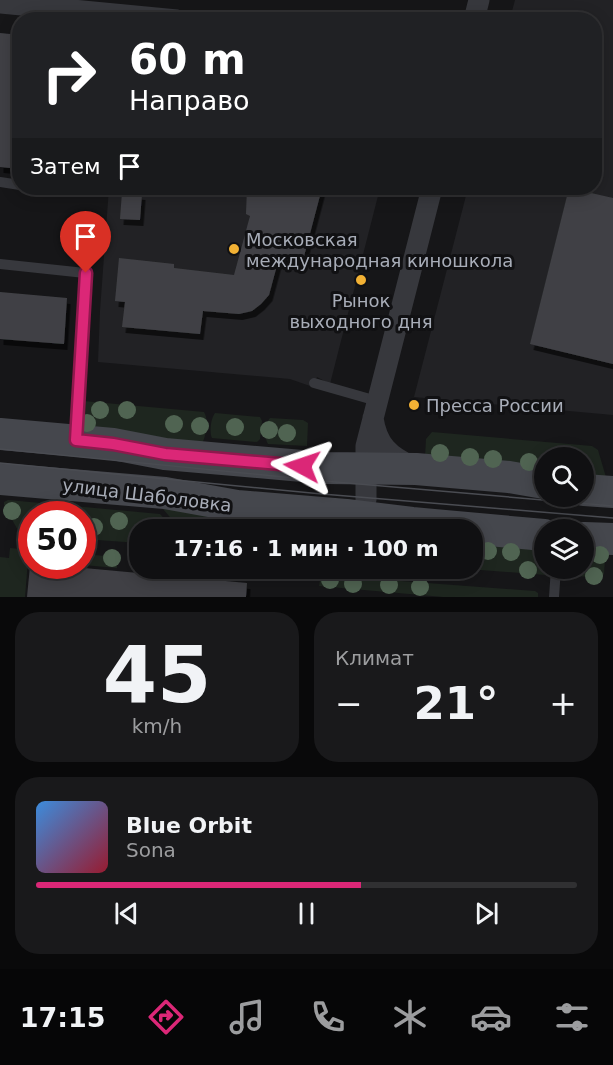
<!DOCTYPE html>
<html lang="ru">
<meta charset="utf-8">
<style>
body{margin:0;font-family:"DejaVu Sans",sans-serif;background:#19191b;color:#f1f3f6;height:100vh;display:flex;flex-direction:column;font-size:22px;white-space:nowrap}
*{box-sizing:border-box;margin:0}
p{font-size:20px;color:#9c9d9f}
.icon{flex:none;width:33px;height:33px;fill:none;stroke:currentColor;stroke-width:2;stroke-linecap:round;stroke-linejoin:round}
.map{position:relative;height:597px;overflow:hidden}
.sheet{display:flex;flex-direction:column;gap:15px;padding:15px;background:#09090a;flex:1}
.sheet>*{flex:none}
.guide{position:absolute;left:12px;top:12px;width:590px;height:183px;border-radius:24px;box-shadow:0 3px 15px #0003,0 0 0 2px #303032;background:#202124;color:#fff;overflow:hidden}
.controls{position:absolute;left:534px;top:447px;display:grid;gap:12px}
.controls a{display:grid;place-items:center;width:60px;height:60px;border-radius:50%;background:#101012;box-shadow:0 3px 15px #0003,0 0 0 2px #303032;font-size:30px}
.speed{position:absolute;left:18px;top:501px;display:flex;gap:12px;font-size:30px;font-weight:700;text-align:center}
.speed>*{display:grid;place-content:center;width:78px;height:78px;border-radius:50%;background:#101012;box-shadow:0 3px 15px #0003,0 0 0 2px #303032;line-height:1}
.speed .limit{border:9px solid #d22;background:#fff;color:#111}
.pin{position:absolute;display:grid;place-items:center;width:51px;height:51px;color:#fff;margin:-62px -26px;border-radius:50% 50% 50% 0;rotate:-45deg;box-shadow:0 0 6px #0007}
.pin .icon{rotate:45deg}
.me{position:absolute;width:66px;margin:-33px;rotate:275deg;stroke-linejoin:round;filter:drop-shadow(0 0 4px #0008)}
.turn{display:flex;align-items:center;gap:21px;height:126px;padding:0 18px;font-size:27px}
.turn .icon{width:78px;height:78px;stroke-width:2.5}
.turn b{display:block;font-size:42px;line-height:51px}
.then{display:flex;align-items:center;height:57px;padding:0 18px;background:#0003;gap:12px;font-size:22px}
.big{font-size:45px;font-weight:600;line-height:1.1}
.sheet .widget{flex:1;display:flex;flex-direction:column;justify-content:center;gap:9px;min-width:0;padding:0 21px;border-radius:24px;background:#19191b}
.sheet .dial{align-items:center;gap:0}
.dial b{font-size:78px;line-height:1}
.song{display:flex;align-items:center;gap:18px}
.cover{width:72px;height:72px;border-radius:9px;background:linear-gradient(135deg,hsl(210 70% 55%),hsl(350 70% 35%))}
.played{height:6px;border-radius:3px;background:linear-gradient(90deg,#db2777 60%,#303032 60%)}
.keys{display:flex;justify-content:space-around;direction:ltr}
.heat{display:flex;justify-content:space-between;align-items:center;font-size:33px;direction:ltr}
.sheet .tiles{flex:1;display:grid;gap:15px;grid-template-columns:1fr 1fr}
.widget:last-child{grid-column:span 2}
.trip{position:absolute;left:129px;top:519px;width:354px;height:60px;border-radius:24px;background:#101012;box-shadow:0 3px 15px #0003,0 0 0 2px #303032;font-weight:600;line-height:60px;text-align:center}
.menu{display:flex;height:96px;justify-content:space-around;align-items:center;background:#060607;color:#9c9d9f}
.menu .icon{width:42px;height:42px}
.menu .current{color:#db2777}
.menu b{font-size:27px;color:#f1f3f6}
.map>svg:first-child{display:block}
.built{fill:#222225}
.green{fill:#1e261f}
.building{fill:#404145;filter:url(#shadow)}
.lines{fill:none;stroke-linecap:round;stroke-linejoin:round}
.lane{stroke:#37383d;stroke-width:10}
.street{stroke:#37383d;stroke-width:21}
.secondary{stroke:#45474d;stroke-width:32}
.tram{stroke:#4a4c52;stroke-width:1.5}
.tree{fill:#506452}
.route-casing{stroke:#8e194d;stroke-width:15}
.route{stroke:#db2777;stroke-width:10}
.poi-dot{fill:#f2b134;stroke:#111113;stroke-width:2}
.labels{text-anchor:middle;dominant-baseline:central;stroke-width:6;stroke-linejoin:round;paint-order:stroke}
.poi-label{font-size:18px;fill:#a8adb8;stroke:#111113;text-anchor:start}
.street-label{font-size:18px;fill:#a8adb8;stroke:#111113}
</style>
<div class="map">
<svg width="613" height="597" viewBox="0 0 613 597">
<defs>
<filter id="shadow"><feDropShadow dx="3.5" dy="6" stdDeviation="0" flood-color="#0009"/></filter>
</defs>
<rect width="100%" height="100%" fill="#161618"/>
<path class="built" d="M515 0H613V415L414 397 468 188H594V20L510 19Z
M109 188H380L330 384 317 377 313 387 290 379 98 362 100 311Z"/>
<path class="green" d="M83 401 204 412C210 422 205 440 199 450L89 428 83 419Z
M215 413 260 417 262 421 260 439 257 442 212 438C209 432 211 418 215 413Z
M270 418 303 420 308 423 307 446 268 444C264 438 265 423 270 418Z
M432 432 592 446 598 450 608 484 584 483V458H544V472L425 457 426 439Z
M8 500 160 514 174 529 140 530 139 543 83 539 82 514H32L31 535 20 534 4 505V502Z
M164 507 294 524 289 530 180 529 163 509Z
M473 535 541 547 544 552 546 575 467 569 472 568Z
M584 545 606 546 604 574 601 577 565 576V569L584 568Z
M10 548 31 550V560H28L25 597H0V557L9 558Z
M82 554 117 557V568L83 565Z
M321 575 535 591 538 593V597H443L319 586Z"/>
<path class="building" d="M0 33 20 35V169L0 167Z
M247 188H322L302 264 279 258 269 295 261 304 252 311 239 314 203 311 200 334 122 327 125 302 115 301 119 258 174 264V268L234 275 250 216 246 214Z
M569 188 613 198V364L530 344Z
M122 192 142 194 140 220 120 219Z
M0 292 67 298 64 344 0 339Z
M30 566H62L247 583 246 597H27Z"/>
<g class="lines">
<path class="lane" d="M0 182 20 185
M37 188H39
M0 264 85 273 76 439
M314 383 377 401
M554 597 556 568"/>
<path class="street" d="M0 3 177 20
M474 20 479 0
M373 418C377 445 389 456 413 467
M366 500V446L432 188"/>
<path class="secondary" d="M0 434 113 444 165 454 325 468 416 469 509 477 544 483
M0 479 165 493 237 506 346 515 412 523 544 535
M584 490 613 492
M584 538 613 539"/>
<path class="tram" d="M0 449 324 481 613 506
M0 463 322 494 613 518"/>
</g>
<g class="tree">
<circle cx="100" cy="410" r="9"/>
<circle cx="127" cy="410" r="9"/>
<circle cx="87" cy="423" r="9"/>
<circle cx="174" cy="424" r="9"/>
<circle cx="200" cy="426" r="9"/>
<circle cx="235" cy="427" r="9"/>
<circle cx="269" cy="430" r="9"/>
<circle cx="287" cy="433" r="9"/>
<circle cx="440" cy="453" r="9"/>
<circle cx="470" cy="457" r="9"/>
<circle cx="493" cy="459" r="9"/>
<circle cx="529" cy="462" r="9"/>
<circle cx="12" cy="511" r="9"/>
<circle cx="119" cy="521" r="9"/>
<circle cx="94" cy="527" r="9"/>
<circle cx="488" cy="551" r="9"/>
<circle cx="511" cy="552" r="9"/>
<circle cx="600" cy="555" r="9"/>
<circle cx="112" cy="558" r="9"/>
<circle cx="528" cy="570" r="9"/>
<circle cx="594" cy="576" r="9"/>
<circle cx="330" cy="580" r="9"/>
<circle cx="353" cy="584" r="9"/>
<circle cx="389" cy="585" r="9"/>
<circle cx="420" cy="587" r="9"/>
</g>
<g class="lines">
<g class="route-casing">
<path id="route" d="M86 273 76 440 113 444 165 454 302 466"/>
</g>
<use href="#route" class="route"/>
</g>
<g class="poi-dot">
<circle cx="234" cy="249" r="6"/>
<circle cx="361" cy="280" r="6"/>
<circle cx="414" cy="405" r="6"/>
</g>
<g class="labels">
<g class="poi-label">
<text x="246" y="239">Московская<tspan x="246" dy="21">международная киношкола</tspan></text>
<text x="361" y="300" text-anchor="middle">Рынок<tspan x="361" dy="21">выходного дня</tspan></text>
<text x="426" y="405">Пресса России</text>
</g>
<g class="street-label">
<text transform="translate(147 495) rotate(7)">улица Шаболовка</text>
</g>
</g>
</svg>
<div class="controls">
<a><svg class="icon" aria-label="search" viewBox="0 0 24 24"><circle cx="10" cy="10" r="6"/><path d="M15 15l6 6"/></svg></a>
<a><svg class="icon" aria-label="layers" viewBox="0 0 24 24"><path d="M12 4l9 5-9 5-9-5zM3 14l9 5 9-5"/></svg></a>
</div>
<div class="speed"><div class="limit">50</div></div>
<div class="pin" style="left:86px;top:273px;background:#d93025"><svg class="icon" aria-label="arrive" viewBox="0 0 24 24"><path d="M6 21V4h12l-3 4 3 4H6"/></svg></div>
<svg class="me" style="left:302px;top:466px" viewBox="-20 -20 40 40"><path d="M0-17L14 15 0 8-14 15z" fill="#db2777" stroke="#fff" stroke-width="4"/></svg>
<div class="trip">17:16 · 1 мин · 100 m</div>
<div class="guide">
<div class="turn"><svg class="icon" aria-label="right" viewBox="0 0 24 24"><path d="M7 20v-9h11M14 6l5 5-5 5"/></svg><div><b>60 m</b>Направо</div></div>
<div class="then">Затем<svg class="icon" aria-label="arrive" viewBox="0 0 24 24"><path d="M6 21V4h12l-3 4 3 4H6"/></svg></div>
</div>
</div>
<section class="sheet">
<div class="tiles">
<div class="widget dial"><b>45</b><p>km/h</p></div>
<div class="widget"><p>Климат</p>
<div class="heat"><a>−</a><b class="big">21°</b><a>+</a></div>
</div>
<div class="widget">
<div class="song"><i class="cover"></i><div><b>Blue Orbit</b><p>Sona</p></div></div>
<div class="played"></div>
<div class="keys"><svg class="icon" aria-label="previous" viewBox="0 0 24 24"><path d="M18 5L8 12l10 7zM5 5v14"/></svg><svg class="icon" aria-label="pause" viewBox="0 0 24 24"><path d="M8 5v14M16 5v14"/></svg><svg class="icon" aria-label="next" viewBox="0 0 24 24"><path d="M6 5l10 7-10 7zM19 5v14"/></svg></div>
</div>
</div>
</section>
<nav class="menu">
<b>17:15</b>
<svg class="icon current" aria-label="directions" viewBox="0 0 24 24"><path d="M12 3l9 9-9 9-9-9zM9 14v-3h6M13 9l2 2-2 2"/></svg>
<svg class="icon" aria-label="music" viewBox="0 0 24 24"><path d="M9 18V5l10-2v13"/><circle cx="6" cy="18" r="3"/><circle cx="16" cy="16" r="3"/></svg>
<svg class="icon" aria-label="phone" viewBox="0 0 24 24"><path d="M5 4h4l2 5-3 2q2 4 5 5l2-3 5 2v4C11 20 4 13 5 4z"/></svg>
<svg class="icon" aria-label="climate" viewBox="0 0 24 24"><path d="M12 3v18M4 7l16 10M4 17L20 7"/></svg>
<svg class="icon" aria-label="car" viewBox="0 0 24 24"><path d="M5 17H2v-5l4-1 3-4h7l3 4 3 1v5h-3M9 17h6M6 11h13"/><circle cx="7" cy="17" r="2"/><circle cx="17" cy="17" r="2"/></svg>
<svg class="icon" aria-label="filters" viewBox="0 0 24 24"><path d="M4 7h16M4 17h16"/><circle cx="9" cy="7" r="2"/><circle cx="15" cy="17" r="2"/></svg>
</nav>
